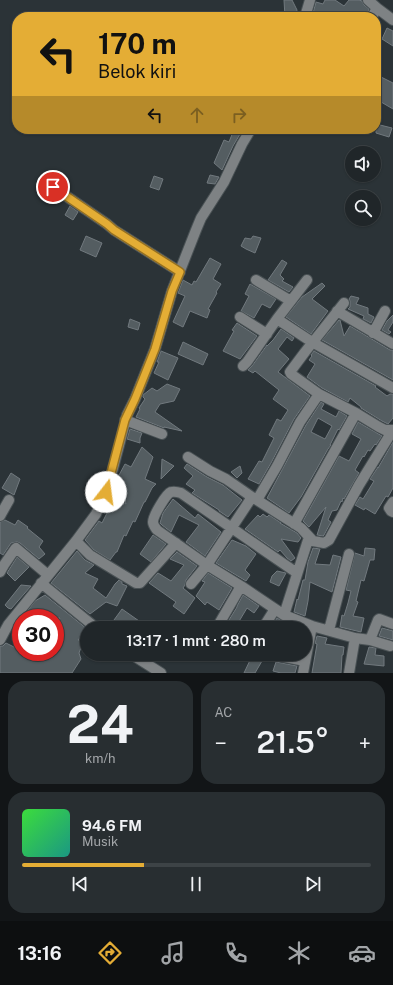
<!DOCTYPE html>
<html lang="id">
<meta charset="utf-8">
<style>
body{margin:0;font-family:"Public Sans",sans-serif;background:#282e31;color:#f1f3f6;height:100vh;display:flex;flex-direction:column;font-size:15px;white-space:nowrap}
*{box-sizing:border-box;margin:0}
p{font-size:13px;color:#a2a5a8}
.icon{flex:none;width:22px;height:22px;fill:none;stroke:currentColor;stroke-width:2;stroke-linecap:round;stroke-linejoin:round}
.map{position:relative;height:673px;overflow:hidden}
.details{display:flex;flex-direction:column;gap:8px;padding:8px;background:#121517;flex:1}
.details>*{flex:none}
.guide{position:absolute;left:12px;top:12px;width:369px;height:122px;border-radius:16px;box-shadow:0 1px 3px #0004,0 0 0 1px #3d4346;background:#e4ad35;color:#111;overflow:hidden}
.buttons{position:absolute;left:345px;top:146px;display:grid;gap:8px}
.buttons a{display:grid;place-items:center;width:36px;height:36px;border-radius:50%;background:#202629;box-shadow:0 1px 3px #0004,0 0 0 1px #3d4346;font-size:20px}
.speed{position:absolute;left:12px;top:609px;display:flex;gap:8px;font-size:20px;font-weight:700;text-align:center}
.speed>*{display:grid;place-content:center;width:52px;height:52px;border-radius:50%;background:#202629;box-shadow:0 1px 3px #0004,0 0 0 1px #3d4346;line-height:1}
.speed .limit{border:6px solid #d22;background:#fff;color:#111}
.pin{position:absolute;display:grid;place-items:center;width:34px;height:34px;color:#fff;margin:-17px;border:2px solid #fff;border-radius:50%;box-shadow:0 1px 4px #0007}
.me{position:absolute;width:44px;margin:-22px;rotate:15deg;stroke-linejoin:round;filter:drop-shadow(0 0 3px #0008)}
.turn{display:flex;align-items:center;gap:14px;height:84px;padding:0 20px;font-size:18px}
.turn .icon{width:52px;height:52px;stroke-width:2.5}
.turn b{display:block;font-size:28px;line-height:34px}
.lanes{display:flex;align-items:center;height:38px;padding:0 20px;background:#0003;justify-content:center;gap:20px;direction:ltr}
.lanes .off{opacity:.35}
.big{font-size:30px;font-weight:600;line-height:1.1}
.details .widget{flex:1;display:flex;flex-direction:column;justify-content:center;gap:6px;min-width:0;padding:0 14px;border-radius:16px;background:#282e31}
.details .dial{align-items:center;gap:0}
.dial b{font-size:52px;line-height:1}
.song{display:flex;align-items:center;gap:12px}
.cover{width:48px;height:48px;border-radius:6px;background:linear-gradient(135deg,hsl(120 70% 55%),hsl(170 70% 35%))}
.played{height:4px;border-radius:2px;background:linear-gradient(90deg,#e4ad35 35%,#3d4346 35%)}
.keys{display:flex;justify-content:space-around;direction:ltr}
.heat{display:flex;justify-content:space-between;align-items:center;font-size:22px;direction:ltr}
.details .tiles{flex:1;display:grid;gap:8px;grid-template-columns:1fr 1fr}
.widget:last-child{grid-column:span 2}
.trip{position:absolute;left:80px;top:621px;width:232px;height:40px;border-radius:20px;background:#202629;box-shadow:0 1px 3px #0004,0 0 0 1px #3d4346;font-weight:600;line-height:40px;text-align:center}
.menu{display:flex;height:64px;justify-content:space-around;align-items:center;background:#0d0f10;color:#a2a5a8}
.menu .icon{width:28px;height:28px}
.menu .active{color:#e4ad35}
.menu b{font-size:18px;color:#f1f3f6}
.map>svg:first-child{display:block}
.building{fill:#545d61;stroke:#71797e;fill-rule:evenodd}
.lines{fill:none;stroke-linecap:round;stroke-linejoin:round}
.minor-casing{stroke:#495154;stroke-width:12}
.minor{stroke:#7e8284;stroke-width:10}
.route-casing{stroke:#947022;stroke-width:10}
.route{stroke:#e4ad35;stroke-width:7}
</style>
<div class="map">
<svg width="393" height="673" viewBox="0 0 393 673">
<rect width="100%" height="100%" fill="#2b3337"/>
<path class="building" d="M284 0H292L297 10 296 17H285Z
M325 0H335L344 6 349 0H359L362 1 364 5 369 9 366 17H312L316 2 323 4Z
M387 28 393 31V46L382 39Z
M379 76 393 83V109L376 99V82Z
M376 124 392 128 389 137 376 133Z
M232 129H243L233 146 222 170 214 163 224 140 229 142 233 132Z
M210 175 219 177 215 184 207 183Z
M154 176 163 179 159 190 150 187Z
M70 206 78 212 73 220 65 215Z
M86 236 102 243 96 257 80 250Z
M253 236 261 238 255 253 246 249 241 246 245 238 251 239Z
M210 258 221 264 213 279 221 284 216 292 217 293 208 309 210 310 207 318 190 311 183 327 173 322 185 296 178 293 183 280 192 285 194 281 196 282Z
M282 260 287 263 280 275 284 279 282 281 293 287 289 292 268 280Z
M322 283 325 286 312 299 328 311 311 334 286 317 302 297Z
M250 284 276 299 270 308 262 304 254 318 241 311 249 296 245 294Z
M351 296 359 298 356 304 368 308V314L374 317 371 323 363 319 364 316 348 309 350 307V301L349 299Z
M393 315V322L388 330 391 332 389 334 382 330 387 321Z
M130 319 140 323 138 330 128 327Z
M339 320H340L344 336 350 326 390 350H393V380L322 340Z
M237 323 257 336 240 359 223 351 234 331 232 330Z
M281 329 294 338 292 341 287 337 278 349 289 359 278 372 310 396 294 419 271 463 259 484 248 479 259 461 262 462 274 438 269 435 277 419 281 421 288 410 273 399 279 390 255 371 253 373 248 370 252 366 267 345V346L273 340Z
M183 342 208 354 203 365 178 354Z
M161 351 178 358 168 380 154 373 159 362H157Z
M314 351 376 386 375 387 387 396 390 394H393V418L388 424 382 421 361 408V407L350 398 348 402 322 388 307 377 315 364 309 360 312 356 311 355Z
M167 384 180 389 174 401 160 404 155 412 182 431 164 427V428L136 417 140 409 139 408 145 399 143 397V395L152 388 157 391Z
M321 402 324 404 321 409 336 417 339 411 347 416 339 430 338 429 330 445H331L328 449 301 497 289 513 267 498 306 425ZM318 418 332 426 325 439 311 432Z
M358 422 382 436 376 445 375 444 370 451 368 450 364 457 363 456 355 470 359 473 344 499 343 498 342 502 341 501 337 510 332 511 328 520 331 522 324 535 323 536 317 535 326 507 309 527 303 521 339 456 349 461 361 439 352 434Z
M130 429 142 433 140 438V443L127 439Z
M393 442V488L388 497 386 496 375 514 365 508 364 510 355 505 360 497 363 499 374 481 370 479 378 467V468Z
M142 447 153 457 145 479 156 484 152 488 145 502H144L135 522 133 521 126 536 124 535 117 552H116L110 560 94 550 85 540 99 521 102 523 107 513 116 497 126 504 118 477 125 464 131 467Z
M162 459 174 466 161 479Z
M187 464 207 477 223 485 242 500 228 517 219 511V510L192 493 195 490 186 484 193 476 184 468Z
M240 466 242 473 237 478 231 472Z
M11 473 20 479 14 495 2 488Z
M173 499 195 518 198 514 221 532 205 556 186 542 199 525 179 515 171 532 162 525 160 523 163 513Z
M263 514 267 517 269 515 281 523H280L297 533 301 538 298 542 281 539 295 558 291 561 287 558 280 550 278 552 245 529 258 515 260 517Z
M5 520 15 525 18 520 28 527 27 528 43 541 39 547 45 554 39 559 20 543 17 542 11 543 3 555 0 553V522Z
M153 535 166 544 151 562 140 554Z
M232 540 246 546 256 554 245 570 250 575 246 581 216 563Z
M313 548 320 549 315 564 330 565 333 555 341 557 332 592 310 582 308 601 305 616 294 612 297 599 298 600 303 580H305L308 562Z
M365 548 375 549 374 560H370L364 581 361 580 356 601 358 602 353 616 364 618 361 632 340 627 342 615 344 616 348 603 351 591 346 590 355 553 364 556Z
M77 551 85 560 94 565 85 573 98 579 93 588 106 598 115 584 119 580 122 582V584L127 586 117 606 106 602 90 614 51 583Z
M177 552 197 566 186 580 185 585 183 588 195 598 184 614 173 606 176 602 149 583 158 573 171 581 184 565 170 559Z
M17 557 29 567 15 581 7 573Z
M277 571 286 573 279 586 270 582 272 576Z
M208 573 232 588 219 610 207 602 205 605 196 596 205 582 202 581Z
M21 585 31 586 11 609 8 608 5 605Z
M45 595 87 629 78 640 83 642 79 653 81 659 72 673H0V646H3L6 643 16 648 21 640V652H55V626L60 618H22L35 601Z
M243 595 259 606 254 613 247 608 235 628H224L237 607V606Z
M122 609 149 628H124L114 620Z
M277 618 289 624 287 628H279L273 624Z
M382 628 393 631V640L379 636Z
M317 636 327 638 325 644 344 647 343 655H342L341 673H312L317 644 315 643Z
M369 647 376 648 375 655 384 656V666L364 664Z
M253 654H269L270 660 274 661H262L255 673H244Z
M276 662 297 666 295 673H281L273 671Z"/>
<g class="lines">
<g class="minor-casing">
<path id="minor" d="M368 0 377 8 393 20
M305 17 310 0
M372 17 377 8
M53 187 107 224 114 230 180 272
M256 280 291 301
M344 303 305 352 290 372 291 374 319 394 356 413 379 427 385 430H393
M337 311 393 344
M240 317 267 334
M277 319 312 342 393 388
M373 333 385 311
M243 366 247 362 277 319 307 280
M125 420 162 434
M188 457 210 471 226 479 252 497 257 500 301 528 313 541 324 543 329 540 359 485 393 430
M252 497 207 565 241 586 284 615 312 626 355 638 370 640 390 646
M257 500 277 466 300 422 319 394
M393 502 389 508 391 511 393 512
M0 516 9 500
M294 524 356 413
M76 541 90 555 136 583H140L176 543
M0 572 4 565 15 549 16 548 48 575
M41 583 96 628
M191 584 207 565 157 530C155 527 153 525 153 522 153 516 166 494 171 492 175 491 178 492 181 493L297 573
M284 615 309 537
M219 624 241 586
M263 628 275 609
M329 630 349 554
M0 640 8 625 76 541 96 514 108 487 127 415 135 399 155 349 172 291 196 230 201 218 224 182 242 144 251 129
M370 640 378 620 379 619 393 624
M131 654 161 673
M275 655 305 661
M303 673 312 626
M349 673 355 638"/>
</g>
<use href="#minor" class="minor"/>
</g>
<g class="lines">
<g class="route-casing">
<path id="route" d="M53 187 107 224 114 230 180 272 172 291 155 349 135 399 125 420 106 492"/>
</g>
<use href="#route" class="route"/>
</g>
</svg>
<div class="buttons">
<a><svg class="icon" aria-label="sound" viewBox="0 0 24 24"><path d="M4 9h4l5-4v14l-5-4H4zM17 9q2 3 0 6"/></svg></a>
<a><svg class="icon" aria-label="search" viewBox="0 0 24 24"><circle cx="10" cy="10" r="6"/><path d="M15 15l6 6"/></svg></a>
</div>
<div class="speed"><div class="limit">30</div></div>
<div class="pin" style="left:53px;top:187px;background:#d93025"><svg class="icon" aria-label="arrive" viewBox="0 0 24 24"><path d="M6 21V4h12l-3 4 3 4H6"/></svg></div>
<svg class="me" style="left:106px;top:492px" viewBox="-20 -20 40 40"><circle r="19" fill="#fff"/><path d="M0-13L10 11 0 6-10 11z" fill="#e4ad35"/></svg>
<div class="trip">13:17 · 1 mnt · 280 m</div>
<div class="guide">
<div class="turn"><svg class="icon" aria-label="left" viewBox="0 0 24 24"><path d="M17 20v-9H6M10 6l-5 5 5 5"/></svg><div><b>170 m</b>Belok kiri</div></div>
<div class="lanes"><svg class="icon" aria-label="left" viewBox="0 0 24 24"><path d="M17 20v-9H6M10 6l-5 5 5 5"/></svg><svg class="icon off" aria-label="ahead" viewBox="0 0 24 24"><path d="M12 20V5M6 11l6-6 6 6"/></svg><svg class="icon off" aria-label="right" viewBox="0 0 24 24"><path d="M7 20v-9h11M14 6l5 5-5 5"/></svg></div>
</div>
</div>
<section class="details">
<div class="tiles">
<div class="widget dial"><b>24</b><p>km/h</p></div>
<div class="widget"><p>AC</p>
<div class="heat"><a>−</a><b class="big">21.5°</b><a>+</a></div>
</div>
<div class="widget">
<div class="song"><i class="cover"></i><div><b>94.6 FM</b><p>Musik</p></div></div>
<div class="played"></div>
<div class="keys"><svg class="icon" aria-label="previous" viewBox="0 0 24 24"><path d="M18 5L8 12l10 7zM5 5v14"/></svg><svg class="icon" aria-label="pause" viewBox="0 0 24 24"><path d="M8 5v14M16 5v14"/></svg><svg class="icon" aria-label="next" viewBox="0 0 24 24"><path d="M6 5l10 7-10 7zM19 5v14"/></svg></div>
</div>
</div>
</section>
<nav class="menu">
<b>13:16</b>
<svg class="icon active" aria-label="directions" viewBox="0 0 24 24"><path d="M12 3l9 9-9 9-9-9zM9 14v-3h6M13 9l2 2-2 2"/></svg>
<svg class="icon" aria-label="music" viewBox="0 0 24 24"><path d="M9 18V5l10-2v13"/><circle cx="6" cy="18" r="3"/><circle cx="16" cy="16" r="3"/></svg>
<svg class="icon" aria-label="phone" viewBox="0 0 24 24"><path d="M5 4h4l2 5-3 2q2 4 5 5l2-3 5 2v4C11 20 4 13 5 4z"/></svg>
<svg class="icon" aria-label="climate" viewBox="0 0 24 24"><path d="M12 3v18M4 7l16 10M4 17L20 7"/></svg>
<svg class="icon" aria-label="car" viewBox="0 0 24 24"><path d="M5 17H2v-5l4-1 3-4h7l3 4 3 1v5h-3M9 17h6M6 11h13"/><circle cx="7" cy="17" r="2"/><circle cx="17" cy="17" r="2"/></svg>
</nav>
